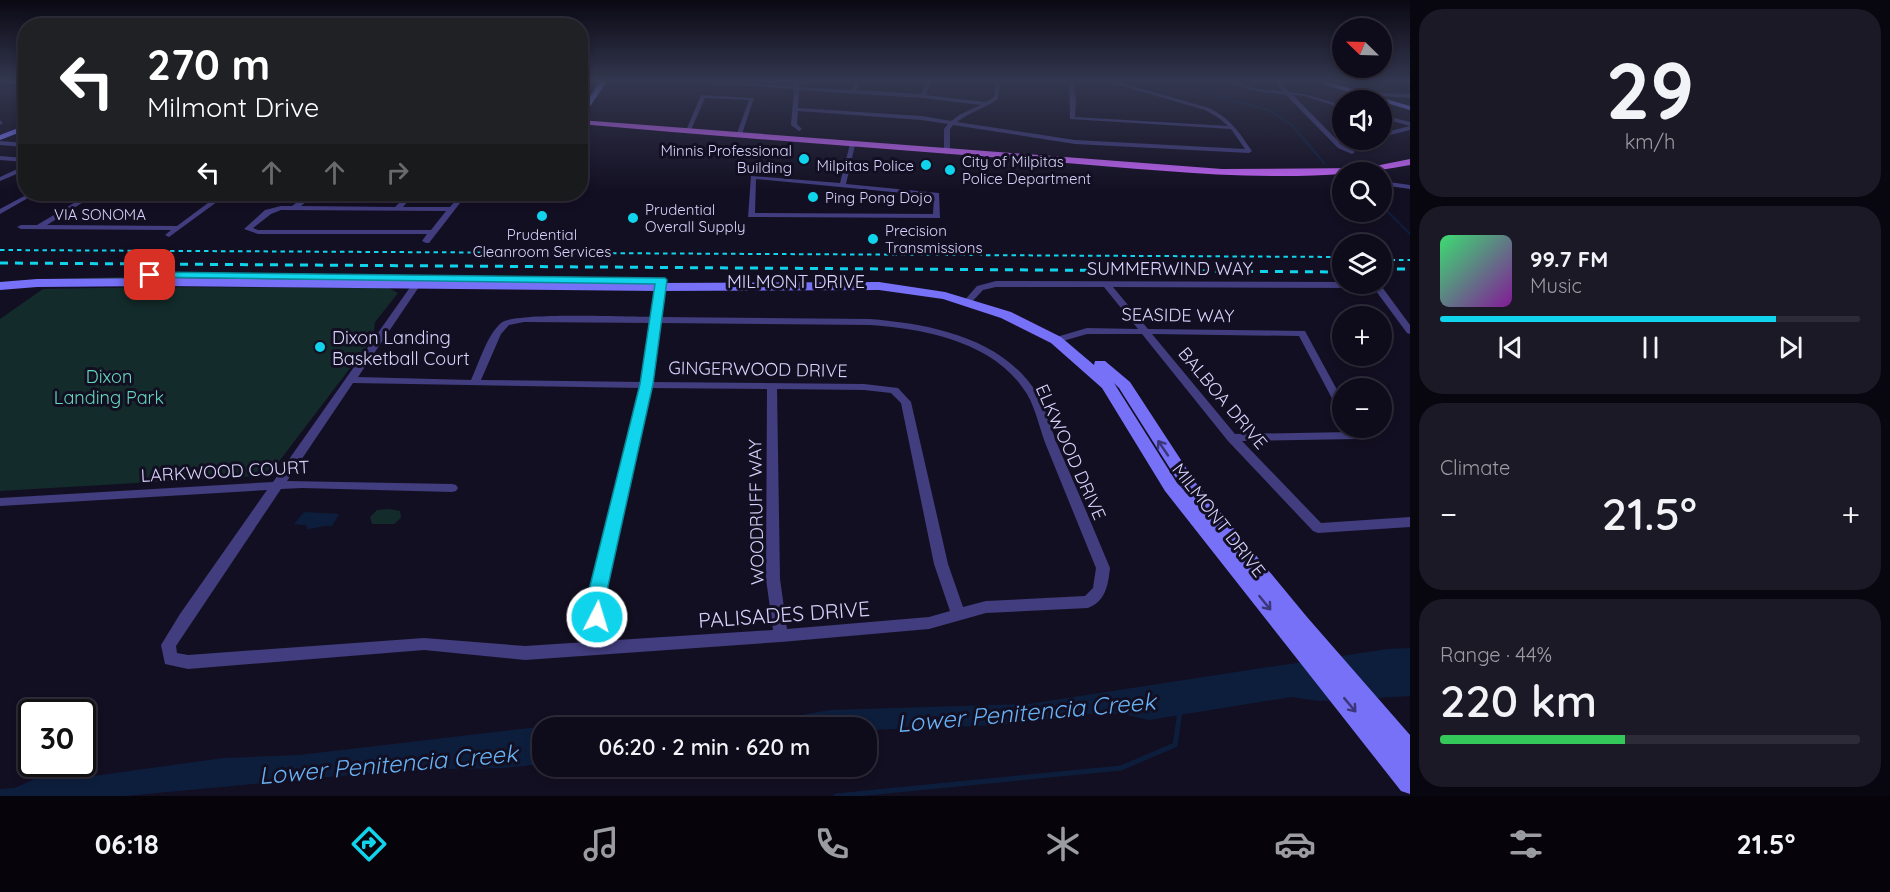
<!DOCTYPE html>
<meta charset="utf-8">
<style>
body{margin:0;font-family:Quicksand,sans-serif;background:#1c1927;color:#f1f3f6;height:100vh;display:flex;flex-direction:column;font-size:22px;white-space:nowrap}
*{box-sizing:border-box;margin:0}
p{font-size:20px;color:#9b9ba2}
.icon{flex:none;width:33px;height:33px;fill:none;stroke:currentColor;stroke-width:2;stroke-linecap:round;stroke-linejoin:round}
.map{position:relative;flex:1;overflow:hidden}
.drawer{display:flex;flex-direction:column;gap:9px;padding:9px;background:#08060e;width:480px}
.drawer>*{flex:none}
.guide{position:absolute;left:18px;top:18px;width:570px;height:183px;border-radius:24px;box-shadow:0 3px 9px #0003,0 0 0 2px #2e2b39;background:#202124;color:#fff;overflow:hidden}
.needle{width:39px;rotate:293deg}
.tools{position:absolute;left:1332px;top:18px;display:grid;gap:12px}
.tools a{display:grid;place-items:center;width:60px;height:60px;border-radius:50%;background:#0e0b1a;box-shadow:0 3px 9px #0003,0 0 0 2px #2e2b39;font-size:30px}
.speed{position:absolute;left:18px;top:699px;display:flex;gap:12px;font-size:30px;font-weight:700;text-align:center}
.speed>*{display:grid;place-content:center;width:78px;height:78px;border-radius:50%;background:#0e0b1a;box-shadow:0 3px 9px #0003,0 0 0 2px #2e2b39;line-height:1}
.speed .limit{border:3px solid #111;border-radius:9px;background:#fff;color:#111}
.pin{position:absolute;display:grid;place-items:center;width:51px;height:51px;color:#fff;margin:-26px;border-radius:12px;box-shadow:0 3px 9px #0006}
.me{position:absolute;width:66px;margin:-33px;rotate:5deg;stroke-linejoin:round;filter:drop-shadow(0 0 4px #0008)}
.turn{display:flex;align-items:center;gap:21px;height:126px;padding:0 30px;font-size:27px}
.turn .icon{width:78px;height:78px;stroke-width:2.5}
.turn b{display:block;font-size:42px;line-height:51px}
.lanes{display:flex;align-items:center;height:57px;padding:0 30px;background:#0003;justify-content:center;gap:30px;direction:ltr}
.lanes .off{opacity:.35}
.big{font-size:45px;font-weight:600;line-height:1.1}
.drawer .widget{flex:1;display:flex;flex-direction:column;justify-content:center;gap:9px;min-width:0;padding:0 21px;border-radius:24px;background:#1c1927}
.drawer .dial{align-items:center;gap:0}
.dial b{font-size:78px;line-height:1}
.song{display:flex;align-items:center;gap:18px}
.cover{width:72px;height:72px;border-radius:9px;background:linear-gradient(135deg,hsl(140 70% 55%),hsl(290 70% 35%))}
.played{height:6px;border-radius:3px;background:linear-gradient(90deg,#10d3ec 80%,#2e2b39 80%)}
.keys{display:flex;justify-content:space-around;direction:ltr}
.heat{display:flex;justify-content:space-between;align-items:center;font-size:33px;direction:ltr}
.charge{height:9px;border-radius:4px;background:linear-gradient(90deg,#34c759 44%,#2e2b39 0)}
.trip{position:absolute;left:532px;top:717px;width:345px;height:60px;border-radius:24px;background:#0e0b1a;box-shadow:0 3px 9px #0003,0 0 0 2px #2e2b39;font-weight:600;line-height:60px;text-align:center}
.dock{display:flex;height:96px;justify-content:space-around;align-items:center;background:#06040a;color:#9b9ba2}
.dock .icon{width:42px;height:42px}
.dock .selected{color:#10d3ec}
.dock b{font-size:27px;color:#f1f3f6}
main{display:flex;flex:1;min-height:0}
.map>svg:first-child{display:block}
.green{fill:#132c2b}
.water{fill:#0d1e3d}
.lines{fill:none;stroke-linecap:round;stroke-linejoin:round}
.stream-far1{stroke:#0d1e3d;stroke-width:2}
.stream{stroke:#0d1e3d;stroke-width:5}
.street{fill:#413d7e;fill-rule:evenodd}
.secondary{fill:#7671f6;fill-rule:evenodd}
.primary{fill:#c062f5;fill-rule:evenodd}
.rail-far1{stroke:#10d3ec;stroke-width:2;stroke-dasharray:4.5 4;stroke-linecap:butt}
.rail{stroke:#10d3ec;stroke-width:3;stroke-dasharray:8 7;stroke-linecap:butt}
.oneway{stroke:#3b3677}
.route{fill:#10d3ec;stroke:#0a8999;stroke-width:1.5}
.poi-dot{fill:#10d3ec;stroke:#130f22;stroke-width:2}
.labels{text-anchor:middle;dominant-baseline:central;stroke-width:6;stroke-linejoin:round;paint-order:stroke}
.far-poi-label{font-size:15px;fill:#d8d3fc;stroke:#130f22;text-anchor:start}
.far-street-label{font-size:15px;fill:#d8d3fc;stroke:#130f22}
.street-label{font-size:18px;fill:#d8d3fc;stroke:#130f22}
.poi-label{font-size:18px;fill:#d8d3fc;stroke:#130f22;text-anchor:start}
.park-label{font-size:18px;fill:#64d7bc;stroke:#130f22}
.near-street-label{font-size:21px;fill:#d8d3fc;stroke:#130f22}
.near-water-label{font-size:24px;font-style:italic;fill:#68b2f5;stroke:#130f22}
</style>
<main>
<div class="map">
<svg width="1410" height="796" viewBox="0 0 1410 796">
<rect width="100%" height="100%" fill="#130f22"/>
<path class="green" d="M152 276 377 277 403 281 52 279Z
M150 287 389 288 398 293 375 322 373 338 274 468 254 476 0 491V319L43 289Z
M389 509 400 511 401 518 394 524H372L370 517 377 510Z"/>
<path class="water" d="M304 512 339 514 332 526C322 525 316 529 307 529L306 525 294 524Z
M1410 648V696L1319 701 1291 697 1149 720 1124 714H1088L1000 725 867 730V728H729L830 710 1028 704 1387 649Z
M530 728H543V764L502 768 403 770 125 796H0V789L15 788 66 764 76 774 94 776 223 758 299 755Z"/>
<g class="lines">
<path class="stream-far1" d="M1165 80 1270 111 1291 124 1324 163
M1382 206 1410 234"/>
<path class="stream" d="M836 796 1121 768 1175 745 1180 712"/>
<path class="street" d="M665 80H696L794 86 795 80H799V87L852 90 857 80H862L856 90 921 94 926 80H931L926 95 986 102 994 97 996 80H1000L998 99C985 108 970 112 957 122L1075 140 1245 149 1231 129 1070 119 1069 80H1073L1076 101 1075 117 1228 126 1219 118 1205 110 1102 80H1111L1209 108C1231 119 1239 132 1252 151L1249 153 1075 144 953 125 950 129V152L947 154 944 152V129L948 124 922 120 798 111 797 124 802 129 799 131 791 125 794 89ZM799 90 923 98 981 105 961 114 951 121 922 116 798 108Z
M1217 80H1226L1256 89 1283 91 1276 83 1278 80H1283L1281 83 1289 92 1304 94 1342 105V108L1304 96 1293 95 1336 139 1364 140 1351 144 1339 143 1355 152 1352 154 1338 148 1286 95 1256 91Z
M1355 92 1410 94V98L1353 94Z
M701 95 754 98 741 137 736 136 749 100 705 98 690 132 685 133Z
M1382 115 1410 122V126L1382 118Z
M0 120 3 123 0 125Z
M1410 126V130L1382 137V133Z
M0 141 26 143V147L0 145Z
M850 144 855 145 846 184 939 193 940 218 748 217 751 176 840 183ZM756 179 934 196 933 214 755 213Z
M0 156 26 158V162L0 160Z
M26 165V170L0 181V177Z
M1382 181 1410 185V189L1382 185Z
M28 194H35L0 214V209Z
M89 194H96L47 225 177 226 208 203 131 202 124 198 127 194H133L131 197 132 198 214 199 222 194 225 196 169 237 165 235 171 230 21 229 17 227 21 225H37Z
M308 194H315L301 206 395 207 408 194H414L403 207H450L461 194H467L429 243H426L422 241 427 234H258L244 229 265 210 281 206H292ZM281 210 446 211 431 230H258L253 228 271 214Z
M418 276H424L425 278 358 377 471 380C479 363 487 335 501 323 514 312 627 317 651 317L657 280 661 277 665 280 660 317 870 319C931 324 1004 338 1038 395 1047 411 1051 430 1058 446 1076 487 1093 527 1110 568 1108 585 1106 601 1088 608L986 613 929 629 781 642 525 660 424 650 188 669 165 664 161 645 180 614 267 490 0 506V498L273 482ZM524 322 651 323 642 382 481 380 501 334 509 325ZM660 323 870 325C926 329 995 342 1027 394 1037 411 1040 432 1048 450 1064 489 1080 529 1096 568L1093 588 1085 596 986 601 963 607 948 564 911 402 898 388 864 384 652 382ZM353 383 641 388 592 586 590 617 602 641 525 646 424 638 188 655 177 653 176 646 281 489 302 488 452 492 456 491 458 488 456 485 452 484 287 481ZM651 388 767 389 766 579 773 630 617 640 604 617 606 586ZM777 389 864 390 891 393 901 403 934 564 950 611 929 617 787 629 780 579Z
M996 281 1342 282 1367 284 1382 287 1410 325V334L1407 333 1376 291 1363 288 1113 287 1148 329 1305 331 1342 399V411L1337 408 1299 336 1152 334 1235 434 1350 432 1348 428H1358L1363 435 1357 439 1242 441 1321 523 1410 517V527L1318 533 1313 531 1228 441 1142 334H1087L1056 343 1053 342 1051 340 1053 338 1087 328 1138 329 1104 287H996L983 290 970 304H964L963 302 977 286Z"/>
<path class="secondary" d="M601 80H608L580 121V112Z
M1309 80H1321L1410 106V110Z
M26 125V130L0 140V135Z
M162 278 660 283 879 282 945 292 1011 312 1061 337 1094 365 1095 361H1105L1130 382 1196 483 1307 617 1410 735V794L1401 791 1165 491 1102 388 1051 343 1001 318 943 299 879 290 660 291 162 286 37 287 0 290V282L37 279ZM1114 383 1119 388 1183 489 1177 483Z"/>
<path class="primary" d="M0 80 26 81V85L1 82Z
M580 120 1222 169 1365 168 1410 159V165C1298 187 1170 171 1055 162 897 150 738 138 580 124Z"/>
<path class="rail-far1" d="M0 250 1342 257
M1382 260H1410"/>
<path class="rail" d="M0 263 1342 272
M1382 269H1410"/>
</g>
<defs><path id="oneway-shaft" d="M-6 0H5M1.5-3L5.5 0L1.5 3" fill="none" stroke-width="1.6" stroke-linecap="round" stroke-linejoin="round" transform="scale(1.5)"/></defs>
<g class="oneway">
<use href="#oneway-shaft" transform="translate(1163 448) rotate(-124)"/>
<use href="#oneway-shaft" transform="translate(1265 603) rotate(51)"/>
<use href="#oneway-shaft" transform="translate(1350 705) rotate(50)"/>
</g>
<linearGradient id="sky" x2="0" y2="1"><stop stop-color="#0a0813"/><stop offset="0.42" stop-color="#33374f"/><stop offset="1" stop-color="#33374f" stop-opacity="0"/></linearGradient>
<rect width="1410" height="192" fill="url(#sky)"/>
<path class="route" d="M150 272 665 278 667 280 653 384 608 586 606 617 603 623 597 625 590 623 587 617 590 586 640 384 655 284 146 277V273Z"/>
<g class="poi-dot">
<circle cx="804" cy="159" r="6"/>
<circle cx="926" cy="165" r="6"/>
<circle cx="950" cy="170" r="6"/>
<circle cx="813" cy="197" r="6"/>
<circle cx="542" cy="216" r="6"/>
<circle cx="633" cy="218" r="6"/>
<circle cx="873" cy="239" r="6"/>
<circle cx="320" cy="347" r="6"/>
</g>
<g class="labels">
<g class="far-poi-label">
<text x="792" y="150" text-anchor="end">Minnis Professional<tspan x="792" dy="17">Building</tspan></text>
<text x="962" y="161">City of Milpitas<tspan x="962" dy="17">Police Department</tspan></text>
<text x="914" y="165" text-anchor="end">Milpitas Police</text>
<text x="825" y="197">Ping Pong Dojo</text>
<text x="645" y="209">Prudential<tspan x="645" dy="17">Overall Supply</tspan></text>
<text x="885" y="230">Precision<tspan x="885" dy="17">Transmissions</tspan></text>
<text x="542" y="234" text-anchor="middle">Prudential<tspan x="542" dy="17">Cleanroom Services</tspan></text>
</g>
<g class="far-street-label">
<text x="100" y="214">VIA SONOMA</text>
</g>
<g class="street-label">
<text x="1170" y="268">SUMMERWIND WAY</text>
<text x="796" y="281">MILMONT DRIVE</text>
<text transform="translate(1178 315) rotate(1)">SEASIDE WAY</text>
<text transform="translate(758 369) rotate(1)">GINGERWOOD DRIVE</text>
<text transform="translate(1223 398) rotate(50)">BALBOA DRIVE</text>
<text transform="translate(1071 452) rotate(66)">ELKWOOD DRIVE</text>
<text transform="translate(225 471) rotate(-3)">LARKWOOD COURT</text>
<text transform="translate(756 512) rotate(-91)">WOODRUFF WAY</text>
<text transform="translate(1219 520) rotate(52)">MILMONT DRIVE</text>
</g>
<g class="poi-label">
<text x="332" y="337">Dixon Landing<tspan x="332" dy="21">Basketball Court</tspan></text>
</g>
<g class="park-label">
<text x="109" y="376">Dixon<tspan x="109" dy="21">Landing Park</tspan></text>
</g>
<g class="near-street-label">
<text transform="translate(784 614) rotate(-4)">PALISADES DRIVE</text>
</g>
<g class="near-water-label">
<text transform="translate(1026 712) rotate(-5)">Lower Penitencia Creek</text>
<text transform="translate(388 764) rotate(-5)">Lower Penitencia Creek</text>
</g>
</g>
</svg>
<div class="tools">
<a><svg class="needle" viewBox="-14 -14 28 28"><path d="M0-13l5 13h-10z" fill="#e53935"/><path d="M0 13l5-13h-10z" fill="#9b9ba2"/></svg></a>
<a><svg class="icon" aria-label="sound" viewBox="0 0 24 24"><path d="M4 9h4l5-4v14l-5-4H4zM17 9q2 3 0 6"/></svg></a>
<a><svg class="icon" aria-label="search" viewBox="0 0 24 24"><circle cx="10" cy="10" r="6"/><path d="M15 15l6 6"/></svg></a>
<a><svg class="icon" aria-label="layers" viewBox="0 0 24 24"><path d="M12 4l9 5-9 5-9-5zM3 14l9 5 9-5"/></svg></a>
<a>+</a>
<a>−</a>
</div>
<div class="speed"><div class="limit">30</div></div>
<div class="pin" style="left:150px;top:275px;background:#d93025"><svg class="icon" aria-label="arrive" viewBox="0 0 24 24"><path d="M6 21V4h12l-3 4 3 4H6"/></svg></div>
<svg class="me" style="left:597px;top:617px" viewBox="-20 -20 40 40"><circle r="17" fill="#10d3ec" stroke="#fff" stroke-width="3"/><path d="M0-11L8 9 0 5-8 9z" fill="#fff"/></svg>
<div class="trip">06:20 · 2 min · 620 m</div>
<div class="guide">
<div class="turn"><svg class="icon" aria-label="left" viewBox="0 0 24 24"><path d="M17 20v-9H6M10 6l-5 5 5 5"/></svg><div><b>270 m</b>Milmont Drive</div></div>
<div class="lanes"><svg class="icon" aria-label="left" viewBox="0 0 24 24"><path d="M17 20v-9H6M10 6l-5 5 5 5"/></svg><svg class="icon off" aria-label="ahead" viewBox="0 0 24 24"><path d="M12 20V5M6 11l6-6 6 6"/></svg><svg class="icon off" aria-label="ahead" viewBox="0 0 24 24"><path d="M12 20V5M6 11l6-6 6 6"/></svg><svg class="icon off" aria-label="right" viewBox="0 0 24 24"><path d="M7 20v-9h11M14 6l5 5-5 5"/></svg></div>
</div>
</div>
<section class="drawer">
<div class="widget dial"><b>29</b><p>km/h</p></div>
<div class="widget">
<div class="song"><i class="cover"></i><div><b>99.7 FM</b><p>Music</p></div></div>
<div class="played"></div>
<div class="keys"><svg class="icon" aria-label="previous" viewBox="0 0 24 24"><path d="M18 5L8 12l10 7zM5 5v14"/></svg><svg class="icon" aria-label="pause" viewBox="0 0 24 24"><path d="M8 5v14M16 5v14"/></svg><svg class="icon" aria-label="next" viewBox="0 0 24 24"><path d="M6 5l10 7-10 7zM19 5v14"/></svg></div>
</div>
<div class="widget"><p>Climate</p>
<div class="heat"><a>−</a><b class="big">21.5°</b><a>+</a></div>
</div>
<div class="widget"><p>Range · 44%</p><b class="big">220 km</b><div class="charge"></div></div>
</section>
</main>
<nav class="dock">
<b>06:18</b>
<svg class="icon selected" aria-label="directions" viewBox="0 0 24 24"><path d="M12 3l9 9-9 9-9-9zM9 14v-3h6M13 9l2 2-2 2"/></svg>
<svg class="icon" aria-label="music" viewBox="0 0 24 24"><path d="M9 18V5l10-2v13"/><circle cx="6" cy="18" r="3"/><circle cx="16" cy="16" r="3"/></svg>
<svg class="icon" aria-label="phone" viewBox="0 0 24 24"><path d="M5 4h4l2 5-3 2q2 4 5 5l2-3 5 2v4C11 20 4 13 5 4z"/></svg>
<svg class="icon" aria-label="climate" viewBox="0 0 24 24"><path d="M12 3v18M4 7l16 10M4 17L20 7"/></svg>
<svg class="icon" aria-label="car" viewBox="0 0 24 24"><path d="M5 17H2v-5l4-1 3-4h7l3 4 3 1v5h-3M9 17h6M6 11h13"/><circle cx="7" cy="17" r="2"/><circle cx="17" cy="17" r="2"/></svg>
<svg class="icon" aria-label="filters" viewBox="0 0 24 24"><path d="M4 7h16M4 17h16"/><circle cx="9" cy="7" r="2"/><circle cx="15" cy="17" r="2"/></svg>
<b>21.5°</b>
</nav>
